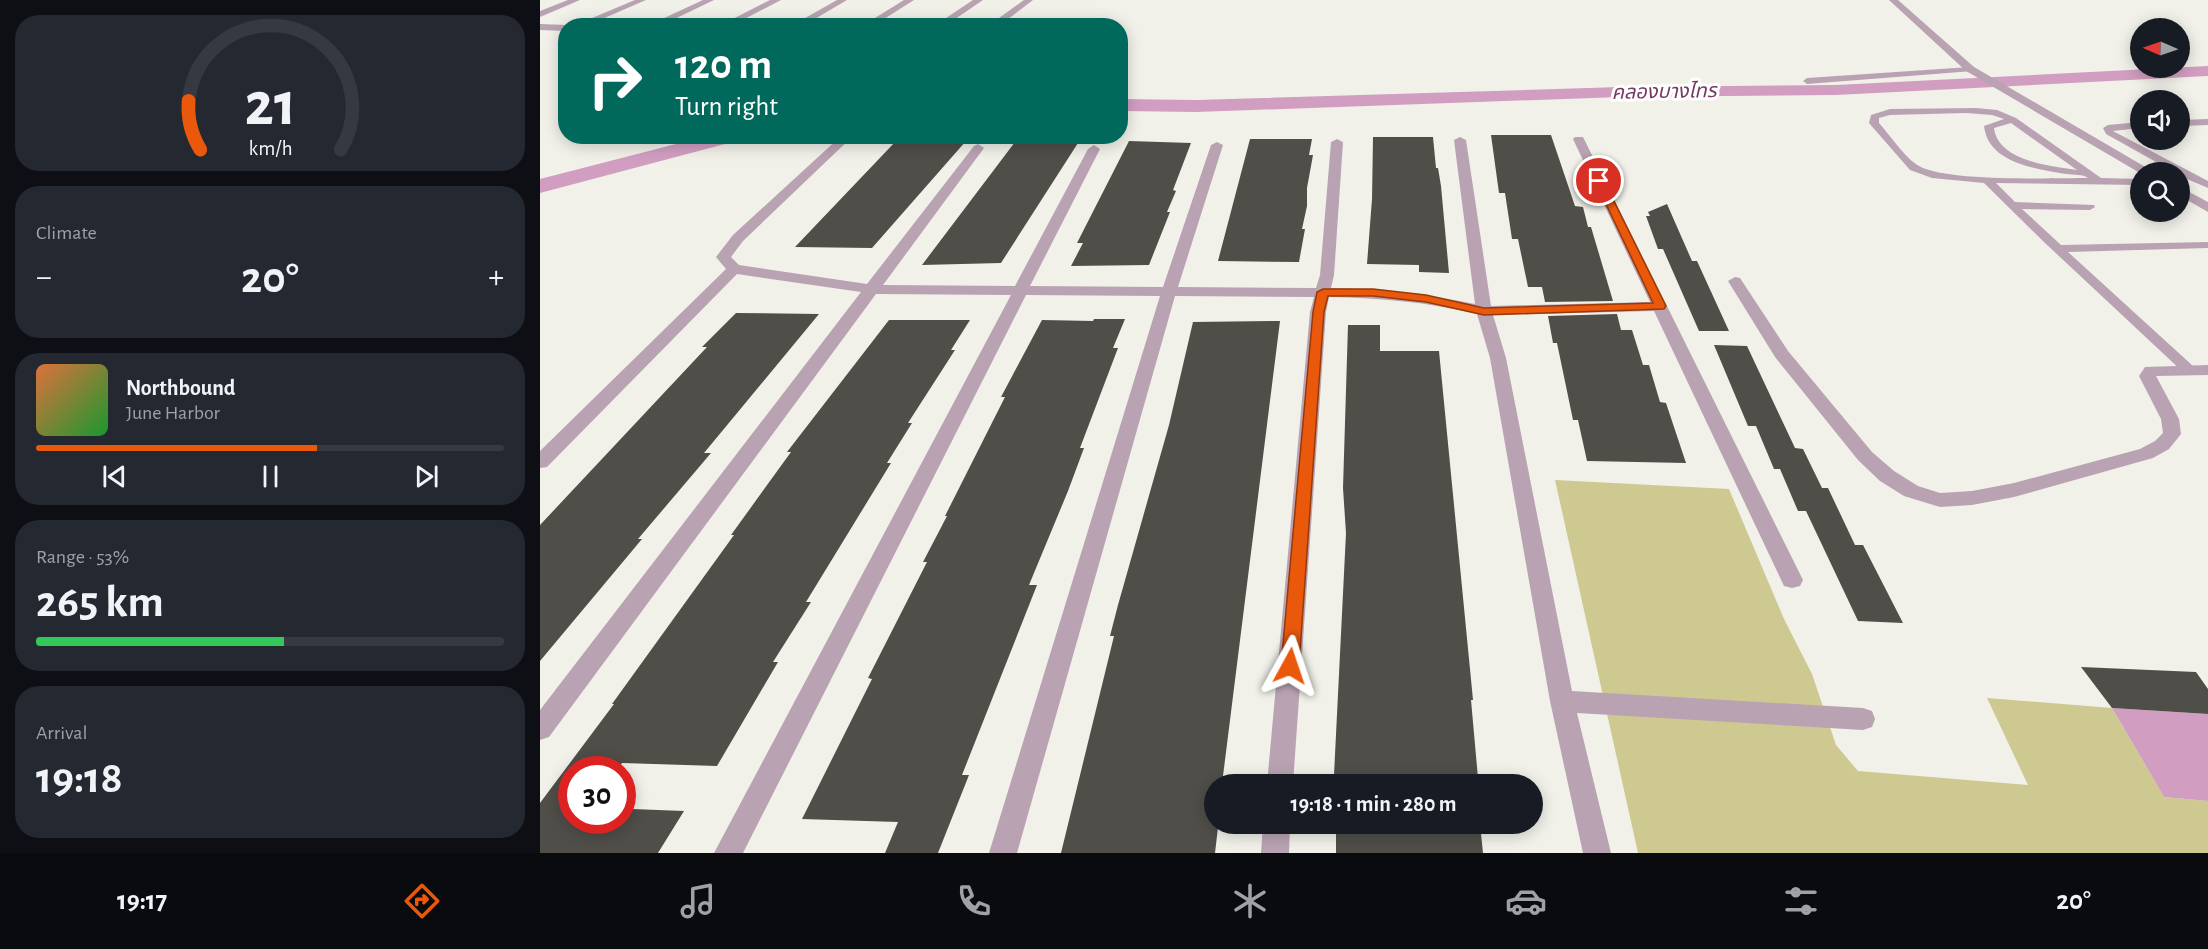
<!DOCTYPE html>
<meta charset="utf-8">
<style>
body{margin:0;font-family:"Alegreya Sans","Noto Sans Thai",sans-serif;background:#242831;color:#f1f3f6;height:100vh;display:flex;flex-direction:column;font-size:22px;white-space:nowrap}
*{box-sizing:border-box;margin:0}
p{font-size:20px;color:#9ea1a6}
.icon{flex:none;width:33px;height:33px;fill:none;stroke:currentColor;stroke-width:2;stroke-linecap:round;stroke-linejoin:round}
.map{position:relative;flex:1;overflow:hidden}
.panel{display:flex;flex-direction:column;gap:15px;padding:15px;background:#0d0f14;width:540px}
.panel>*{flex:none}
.guide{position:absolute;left:18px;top:18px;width:570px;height:126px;border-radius:24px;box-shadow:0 3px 15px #0003;background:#00695c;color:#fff;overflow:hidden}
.needle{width:39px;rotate:272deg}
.tools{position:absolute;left:1590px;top:18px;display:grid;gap:12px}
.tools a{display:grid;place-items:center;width:60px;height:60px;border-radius:50%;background:#171b24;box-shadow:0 3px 15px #0003;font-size:30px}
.speed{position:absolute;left:18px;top:756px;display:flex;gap:12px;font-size:30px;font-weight:700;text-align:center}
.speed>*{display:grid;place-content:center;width:78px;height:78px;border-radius:50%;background:#171b24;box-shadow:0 3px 15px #0003;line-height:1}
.speed .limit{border:9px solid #d22;background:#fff;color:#111}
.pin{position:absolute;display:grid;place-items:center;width:51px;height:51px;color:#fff;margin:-26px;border:3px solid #fff;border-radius:50%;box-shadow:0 2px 6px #0007}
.me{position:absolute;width:66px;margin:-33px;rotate:5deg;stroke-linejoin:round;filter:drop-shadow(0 0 4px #0008)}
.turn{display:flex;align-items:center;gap:21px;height:126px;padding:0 18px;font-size:27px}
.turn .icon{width:78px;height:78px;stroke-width:2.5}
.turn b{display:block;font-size:42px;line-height:51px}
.big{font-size:45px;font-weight:700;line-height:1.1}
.panel .tile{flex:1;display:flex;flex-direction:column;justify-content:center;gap:9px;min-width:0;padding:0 21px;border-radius:24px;background:#242831}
.panel .dial{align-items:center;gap:0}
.dial svg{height:156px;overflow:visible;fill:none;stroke:#363941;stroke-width:7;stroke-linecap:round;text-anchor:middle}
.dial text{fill:#f1f3f6;stroke:none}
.song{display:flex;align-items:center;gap:18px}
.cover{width:72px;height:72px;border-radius:9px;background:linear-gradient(135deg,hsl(20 70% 55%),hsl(130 70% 35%))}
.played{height:6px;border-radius:3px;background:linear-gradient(90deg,#ea580c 60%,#363941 60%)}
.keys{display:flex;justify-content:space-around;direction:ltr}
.heat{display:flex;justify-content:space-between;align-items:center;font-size:33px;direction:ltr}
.charge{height:9px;border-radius:4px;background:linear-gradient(90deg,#34c759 53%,#363941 0)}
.trip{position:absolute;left:664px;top:774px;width:339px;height:60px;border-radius:30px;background:#171b24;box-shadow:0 3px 15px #0003;font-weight:700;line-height:60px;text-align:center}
.tabs{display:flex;height:96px;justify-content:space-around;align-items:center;background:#090b0e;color:#9ea1a6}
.tabs .icon{width:42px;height:42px}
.tabs .current{color:#ea580c}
.tabs b{font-size:27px;color:#f1f3f6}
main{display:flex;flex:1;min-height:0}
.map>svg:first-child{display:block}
.green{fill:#cec991}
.water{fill:#d19ec1}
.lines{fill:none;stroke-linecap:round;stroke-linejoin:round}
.canal{fill:#d19ec1;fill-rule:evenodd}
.building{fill:#4f4e49}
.lane{fill:#b9a3b2;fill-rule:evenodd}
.street{fill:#b9a3b2;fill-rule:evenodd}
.route{fill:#ea580c;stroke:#983908;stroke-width:1.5}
.labels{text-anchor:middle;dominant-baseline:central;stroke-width:6;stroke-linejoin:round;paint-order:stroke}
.far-water-label{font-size:20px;font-style:italic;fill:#763865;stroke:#fffffe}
</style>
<main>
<section class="panel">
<div class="tile dial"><svg viewBox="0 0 100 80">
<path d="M14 69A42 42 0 1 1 86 69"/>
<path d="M14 69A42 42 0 0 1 8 44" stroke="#ea580c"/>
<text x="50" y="56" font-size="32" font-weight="700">21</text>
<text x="50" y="72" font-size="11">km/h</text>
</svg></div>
<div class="tile"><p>Climate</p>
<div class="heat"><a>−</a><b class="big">20°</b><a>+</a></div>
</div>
<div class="tile">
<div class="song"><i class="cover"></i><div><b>Northbound</b><p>June Harbor</p></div></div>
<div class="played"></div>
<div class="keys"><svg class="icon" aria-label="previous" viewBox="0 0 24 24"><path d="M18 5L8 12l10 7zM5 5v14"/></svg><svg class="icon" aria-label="pause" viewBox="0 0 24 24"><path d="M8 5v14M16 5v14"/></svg><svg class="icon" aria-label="next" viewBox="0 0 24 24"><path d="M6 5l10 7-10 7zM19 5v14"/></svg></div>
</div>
<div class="tile"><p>Range · 53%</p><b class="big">265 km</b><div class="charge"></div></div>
<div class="tile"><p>Arrival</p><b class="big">19:18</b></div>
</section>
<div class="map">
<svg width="1668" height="853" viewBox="0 0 1668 853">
<rect width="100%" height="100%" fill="#f1f1ea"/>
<path class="green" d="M1015 480 1189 489 1244 619 1272 674 1296 745 1318 771 1488 785 1447 698 1572 708 1624 797 1668 801V853H1098Z"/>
<path class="water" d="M1572 708 1668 714V801L1624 797Z"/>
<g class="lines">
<path class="canal" d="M1668 66V76L1296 95 1080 97 656 112 580 111V99L656 100 1080 87 1296 85Z
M167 136H203L200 140 0 193V179Z"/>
</g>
<path class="building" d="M951 135H1011L1035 206 1043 207 1048 227H1051L1073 301 1005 302 1002 287H988L978 239H972L965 193H959Z
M833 137H893L896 168H898L901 186 909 273 879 272V265L827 264 832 199Z
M710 139H772L769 155H773L767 188V206L762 229H765L759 262 678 261Z
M357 140 426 141 332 248 255 247Z
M589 141 651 143 633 190 636 191 627 212H630L609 265 531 266 543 243H537Z
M475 142 538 143 461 263 382 265Z
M1127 204 1152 261H1157L1189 331H1159L1123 249H1118L1106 216H1110L1108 212Z
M196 313 279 314 164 453H171L98 539H102L0 661V525L167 347H162Z
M1077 314 1081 330H1092L1103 365H1109L1120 402 1126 403 1146 463 1047 461 1038 420H1033L1017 343H1013L1008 316Z
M554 319H585L573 348H578L540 448H544L528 491 489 585H497L422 775H429L398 853H345L358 822 262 819 332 679 328 678 387 562H383L407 516H405L465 397H461L502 320 553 321Z
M349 320H430L411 350H415L368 423H372L347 463H351L266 602H271L233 662H238L177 766 82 763 77 770H32V825L80 826 92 809 144 811 118 853H0V803L74 704H72L194 535H191L251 452H247Z
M740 321 682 784H675V824L678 827 675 853H521L574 636H570L578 605 629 425 653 322Z
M808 325H840V351H899L933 700H931L938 778 885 779V775H794L806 533 803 488Z
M1174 345 1207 346 1255 448 1263 449 1282 488H1288L1315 545H1323L1363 623 1318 621 1266 511H1258L1240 469H1234L1216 426H1208Z
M1541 667 1656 672 1668 689V714L1572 708Z
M796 824H940L943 853H796Z"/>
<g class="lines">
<path class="lane" d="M1430 67H1433V71L1267 84 1263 81 1267 78Z
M1436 108 1457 110 1476 118 1561 178 1600 179V185L1456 183 1475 202 1554 205 1555 207 1550 210 1482 209 1521 245 1668 242V248L1528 252 1653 366 1655 369 1653 372H1643L1505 243 1444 183 1392 178 1370 170 1329 123 1331 115 1350 109ZM1426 113 1452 115 1464 119 1444 126C1448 163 1496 169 1526 174 1534 175 1543 174 1548 178 1512 178 1407 182 1379 166 1366 159 1349 134 1339 123V118L1350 115ZM1471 123 1537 170C1510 166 1458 161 1454 128Z
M1668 119V125L1640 126V120Z
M1600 122V128L1573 131 1668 181V188L1647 179 1640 180V172H1634L1566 134 1563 128 1568 125Z"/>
<path class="street" d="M28 0H40L0 17V11Z
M95 0H106L46 26H33Z
M163 0H174L120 26H107Z
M230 0H241L191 26H179Z
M297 0H307L263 26H251Z
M364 0H374L333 26H322Z
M433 0H443L405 26H394Z
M484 0H493L459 26H448Z
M1349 0H1358L1434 67 1614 172 1600 173 1426 71Z
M0 24 26 25 27 26 26 31 0 30Z
M104 136H117L105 144 99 141Z
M301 136H313L203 241 191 257 199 265 327 284 434 146 438 144 444 148 343 285 475 286 548 149 554 145 560 149 490 286 623 287 671 145 677 142 683 145 638 287 776 288 780 275 791 142 797 139 803 142 794 275 791 288C841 289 887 294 935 304L914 140 920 137 926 140 951 306 1110 302 1033 139 1035 137H1043L1263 580 1260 586 1252 588 1244 586 1114 311 953 315 966 358 1032 691 1323 708 1332 711 1335 719 1332 727 1323 730 1037 713 1071 853H1043L1010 701 950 358 937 314C886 302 842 298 789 297L786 312 753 784H727L770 312 774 297 635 296 477 853H449L620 296 486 295 203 853H174L471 295 336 294 9 737 0 740V710L321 292 197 274 7 467 0 468V451L186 269 176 257 193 235Z
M1640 187 1668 202V212L1640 196Z
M1195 277 1200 278 1248 351 1332 452 1354 471 1378 486 1400 493 1432 491 1474 483 1600 449 1615 441 1623 433 1621 419 1599 376 1605 367 1668 365V375L1616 376 1639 419 1641 434 1629 449 1613 458 1474 497 1432 505 1400 507 1364 496 1340 481 1318 460 1235 357 1188 281Z
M723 824H750L749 853H721Z"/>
</g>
<path class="route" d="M1059 178 1064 181 1126 306 1124 309 944 315 886 302 833 296H788L784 312 759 666 756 672 750 674 744 672 741 666 773 312 777 292 783 289H833L886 295 944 308 1113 303 1055 181Z"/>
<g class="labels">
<g class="far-water-label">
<text transform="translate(1124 92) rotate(-1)">คลองบางไทร</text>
</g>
</g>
</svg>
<div class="tools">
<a><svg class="needle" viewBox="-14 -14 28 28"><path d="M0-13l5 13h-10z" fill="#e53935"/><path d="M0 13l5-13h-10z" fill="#9ea1a6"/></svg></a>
<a><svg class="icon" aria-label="sound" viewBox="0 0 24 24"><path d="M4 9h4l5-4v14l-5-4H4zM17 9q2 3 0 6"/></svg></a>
<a><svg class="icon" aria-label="search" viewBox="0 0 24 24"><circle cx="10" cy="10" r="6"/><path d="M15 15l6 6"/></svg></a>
</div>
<div class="speed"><div class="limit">30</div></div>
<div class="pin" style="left:1059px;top:181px;background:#d93025"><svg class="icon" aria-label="arrive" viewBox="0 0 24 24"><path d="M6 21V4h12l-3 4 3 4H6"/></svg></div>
<svg class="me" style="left:750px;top:666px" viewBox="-20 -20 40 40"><path d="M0-17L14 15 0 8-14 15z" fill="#ea580c" stroke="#fff" stroke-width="4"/></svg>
<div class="trip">19:18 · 1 min · 280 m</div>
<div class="guide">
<div class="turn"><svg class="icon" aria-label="right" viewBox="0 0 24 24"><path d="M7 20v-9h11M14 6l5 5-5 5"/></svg><div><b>120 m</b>Turn right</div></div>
</div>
</div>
</main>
<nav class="tabs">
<b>19:17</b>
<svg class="icon current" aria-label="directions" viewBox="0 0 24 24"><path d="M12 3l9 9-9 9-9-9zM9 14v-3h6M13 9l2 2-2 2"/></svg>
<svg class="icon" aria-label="music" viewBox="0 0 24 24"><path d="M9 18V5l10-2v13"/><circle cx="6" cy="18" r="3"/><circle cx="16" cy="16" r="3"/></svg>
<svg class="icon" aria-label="phone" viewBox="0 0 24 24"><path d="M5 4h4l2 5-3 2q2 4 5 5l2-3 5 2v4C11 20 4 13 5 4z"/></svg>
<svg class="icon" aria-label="climate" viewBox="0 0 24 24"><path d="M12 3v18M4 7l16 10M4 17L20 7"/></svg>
<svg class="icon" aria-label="car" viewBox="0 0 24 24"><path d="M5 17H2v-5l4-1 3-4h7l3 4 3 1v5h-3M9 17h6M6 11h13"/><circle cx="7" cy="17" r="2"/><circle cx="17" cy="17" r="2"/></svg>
<svg class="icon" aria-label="filters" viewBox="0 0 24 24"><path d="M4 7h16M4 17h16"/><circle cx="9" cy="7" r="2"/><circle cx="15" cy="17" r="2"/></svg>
<b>20°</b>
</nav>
